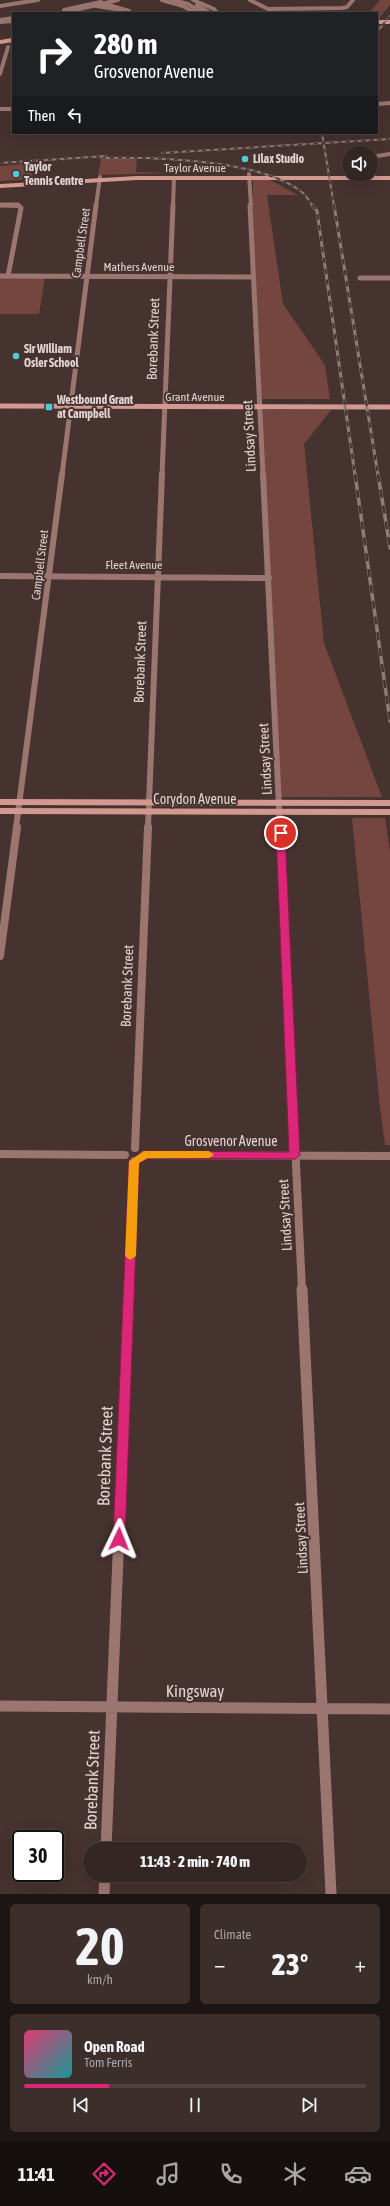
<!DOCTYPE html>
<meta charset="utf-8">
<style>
body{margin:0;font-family:"Asap Condensed",sans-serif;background:#3c2e2b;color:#f1f3f6;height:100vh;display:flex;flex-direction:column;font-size:15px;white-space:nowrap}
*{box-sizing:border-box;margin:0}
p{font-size:13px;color:#a9a5a6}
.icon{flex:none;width:22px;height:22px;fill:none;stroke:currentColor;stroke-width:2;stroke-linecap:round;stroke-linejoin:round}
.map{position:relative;height:1894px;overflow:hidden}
.side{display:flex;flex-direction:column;gap:10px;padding:10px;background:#1d1513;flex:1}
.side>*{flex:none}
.top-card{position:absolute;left:12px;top:12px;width:366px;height:122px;border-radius:0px;box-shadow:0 4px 16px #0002,0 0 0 1px #4e4341;background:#202124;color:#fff;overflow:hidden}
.tools{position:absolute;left:342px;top:146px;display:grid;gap:8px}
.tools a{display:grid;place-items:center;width:36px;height:36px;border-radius:50%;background:#342623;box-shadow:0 4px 16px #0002,0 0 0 1px #4e4341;font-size:20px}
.speed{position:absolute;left:12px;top:1830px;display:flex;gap:8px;font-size:20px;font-weight:700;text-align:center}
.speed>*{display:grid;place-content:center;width:52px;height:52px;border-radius:50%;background:#342623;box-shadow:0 4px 16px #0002,0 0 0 1px #4e4341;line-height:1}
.speed .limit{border:2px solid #111;border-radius:6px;background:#fff;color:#111}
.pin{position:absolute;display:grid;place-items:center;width:34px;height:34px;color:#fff;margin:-17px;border:2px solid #fff;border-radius:50%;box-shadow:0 1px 4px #0007}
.me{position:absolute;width:44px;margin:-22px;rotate:2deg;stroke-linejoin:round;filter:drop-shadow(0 0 3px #0008)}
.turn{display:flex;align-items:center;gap:14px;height:84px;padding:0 16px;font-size:18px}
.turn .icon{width:52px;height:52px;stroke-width:2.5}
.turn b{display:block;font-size:28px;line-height:34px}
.then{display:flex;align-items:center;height:38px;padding:0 16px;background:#0003;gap:8px;font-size:15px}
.big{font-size:30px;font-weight:800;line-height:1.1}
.side .widget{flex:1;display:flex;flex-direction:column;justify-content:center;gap:6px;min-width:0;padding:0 14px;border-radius:6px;background:#3c2e2b}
.side .dial{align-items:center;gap:0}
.dial b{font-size:52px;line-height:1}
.song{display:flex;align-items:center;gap:12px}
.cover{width:48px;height:48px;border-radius:6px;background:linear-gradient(135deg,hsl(340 70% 55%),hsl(180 70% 35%))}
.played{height:4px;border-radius:2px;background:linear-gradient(90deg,#db2777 25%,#4e4341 25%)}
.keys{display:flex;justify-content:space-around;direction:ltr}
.heat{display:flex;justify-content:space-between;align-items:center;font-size:22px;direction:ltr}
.side .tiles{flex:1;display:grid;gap:10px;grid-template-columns:1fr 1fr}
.widget:last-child{grid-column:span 2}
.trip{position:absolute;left:83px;top:1842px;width:224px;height:40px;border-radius:20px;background:#342623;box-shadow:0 4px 16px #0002,0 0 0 1px #4e4341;font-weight:800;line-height:40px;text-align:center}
.tabs{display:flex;height:64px;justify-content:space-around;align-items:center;background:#150f0e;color:#a9a5a6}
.tabs .icon{width:28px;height:28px}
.tabs .active{color:#db2777}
.tabs b{font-size:18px;color:#f1f3f6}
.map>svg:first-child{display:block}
.green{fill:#75453f}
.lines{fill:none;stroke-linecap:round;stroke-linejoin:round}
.minor-far4{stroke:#9b7671;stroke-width:4}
.minor-far3{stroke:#9b7671;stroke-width:5}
.minor-far2{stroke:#9b7671;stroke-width:6}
.minor-far1{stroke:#9b7671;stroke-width:8}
.minor{stroke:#9b7671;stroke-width:11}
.tertiary{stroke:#9b7671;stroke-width:4}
.secondary-far2{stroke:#d39990;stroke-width:4}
.secondary-far1{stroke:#d39990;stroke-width:5}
.secondary{stroke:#d39990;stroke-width:6}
.rail-far2-casing{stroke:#8d7c79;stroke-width:2}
.rail-far1-casing{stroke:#8d7c79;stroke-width:3}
.rail-casing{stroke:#8d7c79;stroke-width:3.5}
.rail-far2{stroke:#46322f;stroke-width:1.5;stroke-dasharray:4;stroke-linecap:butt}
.rail-far1{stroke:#46322f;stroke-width:2;stroke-dasharray:5.5;stroke-linecap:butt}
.rail{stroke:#46322f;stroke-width:2.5;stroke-dasharray:8;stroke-linecap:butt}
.route{fill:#db2777;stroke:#8e194d}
.slow{fill:#f59e0b}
.poi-dot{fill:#52cbd8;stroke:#46322f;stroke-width:1.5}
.labels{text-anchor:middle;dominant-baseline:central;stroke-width:4;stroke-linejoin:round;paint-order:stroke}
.far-poi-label{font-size:12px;font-weight:bold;fill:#e1d3d1;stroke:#46322f;text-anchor:start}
.far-street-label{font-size:12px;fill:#e1d3d1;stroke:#46322f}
.street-label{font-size:14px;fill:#e1d3d1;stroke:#46322f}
.near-street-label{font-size:17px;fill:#e1d3d1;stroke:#46322f}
</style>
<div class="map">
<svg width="390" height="1894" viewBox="0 0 390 1894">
<rect width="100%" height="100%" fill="#46322f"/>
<path class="green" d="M380 0H390V5L377 21V13H369Z
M128 158H137L136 172 169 173 98 175 101 159Z
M32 163 35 168 30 170 34 179 0 181V166Z
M253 180H270L298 195H267L283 304 325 365 330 399H260L253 277Z
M0 276 45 277 39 314H0Z
M261 410H331L304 444 324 643 382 797H279Z
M352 818H385L390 852V1145H385L380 1108Z"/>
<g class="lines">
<path class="minor-far4" d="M162 0 183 6 195 13
M193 0 214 9 217 13
M250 0 268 9 342 8 347 7 353 0
M0 6 38 0
M96 6 129 11 105 4
M64 13V10L101 2
M0 20 13 18
M0 74 8 47
M377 104 390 103
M0 109H13
M371 157 390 154
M371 163 374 178
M249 174 251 206
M0 205 19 206
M96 206 100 177
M173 206 174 178"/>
<path class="minor-far3" d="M0 205H18L21 208 8 276
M250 205 263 475
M0 276 253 277
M360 278H390
M62 475 96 205
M162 475 173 205"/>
<path class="minor-far2" d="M263 474 280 828
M0 576 269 578
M16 828 62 474
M148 828 162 474"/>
<path class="minor-far1" d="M280 827 302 1290
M0 956 17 827
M135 1148 148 827
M0 1154 125 1155
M144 1155 390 1156
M129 1290 134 1161"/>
<path class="minor" d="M302 1289 331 1894
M0 1706 390 1709
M106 1849 129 1289
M104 1894 105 1875"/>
<path class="tertiary" d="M173 0 188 4 202 13
M197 5 210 13
M62 13 118 0
M0 22 13 21"/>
<path class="secondary-far2" d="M377 22H390
M0 42 13 40
M0 186 137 178H390"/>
<path class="secondary-far1" d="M0 406 390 407"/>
<path class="secondary" d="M0 802 390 803
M0 811 390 812"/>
<g class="rail-far2-casing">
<path id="rail-far2" d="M377 32 390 16
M322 133 334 206
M162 153 390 139
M102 158C153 157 265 159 304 194 307 197 310 202 313 206
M0 163 106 156"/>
</g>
<g class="rail-far1-casing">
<path id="rail-far1" d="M312 205 317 211 355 475
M334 205 378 475"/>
</g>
<g class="rail-casing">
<path id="rail" d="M355 474 390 721
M378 474 390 548"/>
</g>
<use href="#rail-far2" class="rail-far2"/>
<use href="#rail-far1" class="rail-far1"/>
<use href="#rail" class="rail"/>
</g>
<path class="route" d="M281 830 285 833 300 1155 295 1159 148 1158 139 1163 125 1539 123 1543H114L113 1539 129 1161 144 1151 289 1152 276 833Z"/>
<path class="slow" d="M144 1151H209L214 1155 209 1158H148L139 1163 136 1256 130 1260 125 1256 129 1161Z"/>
<g class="poi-dot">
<circle cx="245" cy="159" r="4"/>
<circle cx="16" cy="174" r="4"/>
<circle cx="16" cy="356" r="4"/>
<rect x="45" y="403" width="8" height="8" rx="2"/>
</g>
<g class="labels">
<g class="far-poi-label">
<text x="253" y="159">Lilax Studio</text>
<text x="24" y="167">Taylor<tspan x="24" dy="14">Tennis Centre</tspan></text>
<text x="24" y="349">Sir William<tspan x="24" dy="14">Osler School</tspan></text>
<text x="57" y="400">Westbound Grant<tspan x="57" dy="14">at Campbell</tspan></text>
</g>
<g class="far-street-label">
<text x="195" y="168">Taylor Avenue</text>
<text transform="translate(81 243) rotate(-82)">Campbell Street</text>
<text x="139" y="267">Mathers Avenue</text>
<text x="195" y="397">Grant Avenue</text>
<text transform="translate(40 565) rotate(-83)">Campbell Street</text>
<text x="134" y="565">Fleet Avenue</text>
</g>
<g class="street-label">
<text transform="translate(153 339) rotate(-88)">Borebank Street</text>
<text transform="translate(249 436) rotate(-93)">Lindsay Street</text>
<text transform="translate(140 662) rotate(-88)">Borebank Street</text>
<text transform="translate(265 759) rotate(-93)">Lindsay Street</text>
<text x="195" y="799">Corydon Avenue</text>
<text transform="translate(127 986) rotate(-88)">Borebank Street</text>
<text x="231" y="1141">Grosvenor Avenue</text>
<text transform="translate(285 1215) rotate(-93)">Lindsay Street</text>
<text transform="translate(301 1538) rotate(-93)">Lindsay Street</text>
</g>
<g class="near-street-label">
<text transform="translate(105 1456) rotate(-88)">Borebank Street</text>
<text x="195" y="1691">Kingsway</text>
<text transform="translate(92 1780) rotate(-88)">Borebank Street</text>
</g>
</g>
</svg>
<div class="tools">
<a><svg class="icon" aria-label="sound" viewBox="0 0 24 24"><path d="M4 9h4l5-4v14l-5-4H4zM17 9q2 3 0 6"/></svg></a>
</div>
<div class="speed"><div class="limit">30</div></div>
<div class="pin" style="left:281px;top:833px;background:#d93025"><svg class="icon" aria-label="arrive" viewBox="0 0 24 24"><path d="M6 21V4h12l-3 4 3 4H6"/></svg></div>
<svg class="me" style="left:119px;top:1539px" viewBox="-20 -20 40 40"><path d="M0-17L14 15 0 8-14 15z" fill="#db2777" stroke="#fff" stroke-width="4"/></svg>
<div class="trip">11:43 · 2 min · 740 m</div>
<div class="top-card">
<div class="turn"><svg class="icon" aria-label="right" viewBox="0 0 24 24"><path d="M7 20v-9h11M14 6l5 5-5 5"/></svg><div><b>280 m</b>Grosvenor Avenue</div></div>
<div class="then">Then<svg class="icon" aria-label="left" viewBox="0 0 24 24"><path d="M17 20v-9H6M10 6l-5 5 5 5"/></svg></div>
</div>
</div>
<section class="side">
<div class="tiles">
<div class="widget dial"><b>20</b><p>km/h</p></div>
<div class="widget"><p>Climate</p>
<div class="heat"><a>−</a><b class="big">23°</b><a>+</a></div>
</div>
<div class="widget">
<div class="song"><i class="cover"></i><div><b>Open Road</b><p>Tom Ferris</p></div></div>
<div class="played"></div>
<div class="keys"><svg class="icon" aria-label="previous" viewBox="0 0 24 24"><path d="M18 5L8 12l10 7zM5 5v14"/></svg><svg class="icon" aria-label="pause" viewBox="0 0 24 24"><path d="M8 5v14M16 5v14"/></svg><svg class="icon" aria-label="next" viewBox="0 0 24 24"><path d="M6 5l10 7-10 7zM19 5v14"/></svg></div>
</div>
</div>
</section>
<nav class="tabs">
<b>11:41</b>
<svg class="icon active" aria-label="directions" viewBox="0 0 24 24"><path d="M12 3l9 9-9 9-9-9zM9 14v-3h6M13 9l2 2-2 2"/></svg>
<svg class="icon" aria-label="music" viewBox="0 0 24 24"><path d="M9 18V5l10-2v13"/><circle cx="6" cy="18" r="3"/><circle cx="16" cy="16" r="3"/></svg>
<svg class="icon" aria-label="phone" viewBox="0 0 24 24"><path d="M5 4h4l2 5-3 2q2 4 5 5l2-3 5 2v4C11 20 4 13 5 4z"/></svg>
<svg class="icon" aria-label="climate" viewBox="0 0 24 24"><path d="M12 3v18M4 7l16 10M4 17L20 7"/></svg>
<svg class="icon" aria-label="car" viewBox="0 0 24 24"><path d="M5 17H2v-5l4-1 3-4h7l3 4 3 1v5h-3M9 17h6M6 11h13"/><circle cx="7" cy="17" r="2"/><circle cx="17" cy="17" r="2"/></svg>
</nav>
